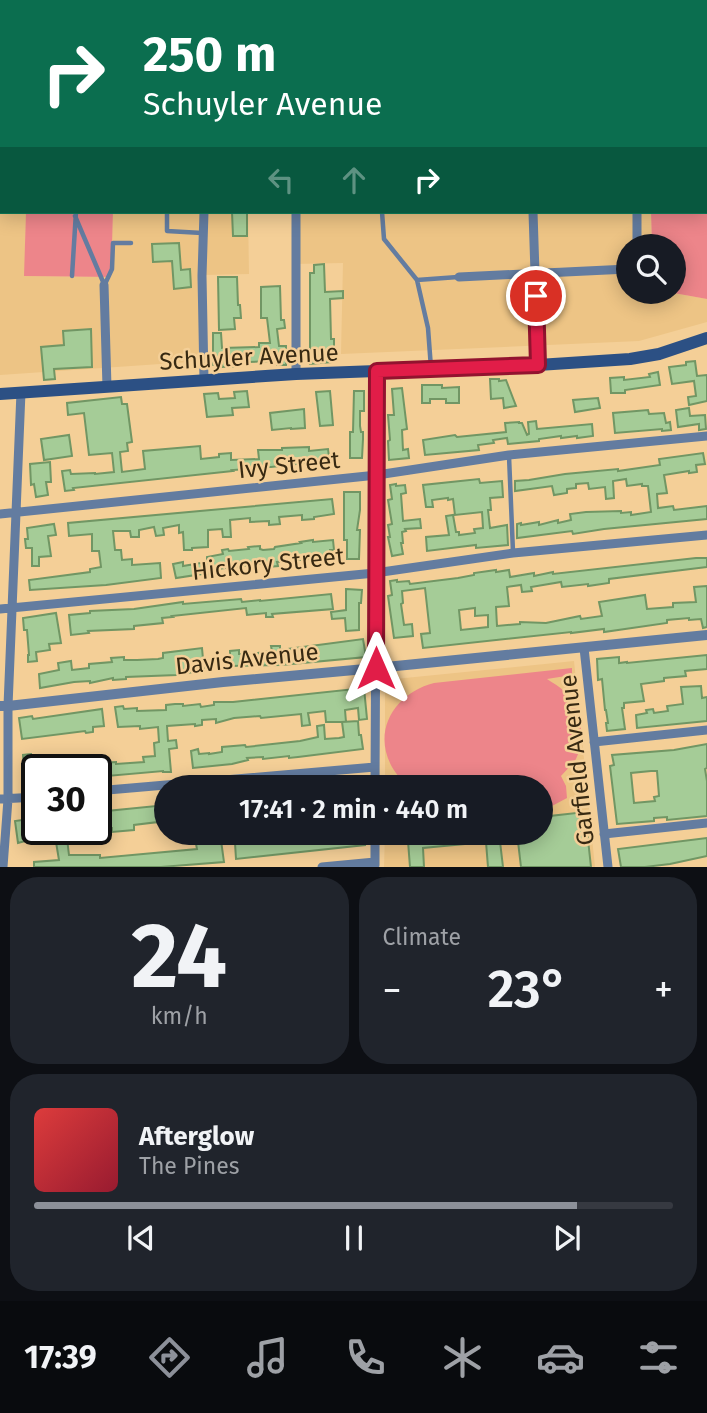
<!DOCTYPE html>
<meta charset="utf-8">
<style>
body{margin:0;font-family:"Fira Sans",sans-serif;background:#20242c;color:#f1f3f6;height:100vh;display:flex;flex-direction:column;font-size:26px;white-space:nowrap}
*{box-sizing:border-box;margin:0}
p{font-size:23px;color:#9ea1a6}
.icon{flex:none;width:38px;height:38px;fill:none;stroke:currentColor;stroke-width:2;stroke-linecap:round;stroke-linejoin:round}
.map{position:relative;height:867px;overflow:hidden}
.sheet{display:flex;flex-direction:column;gap:10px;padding:10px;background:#0d0f14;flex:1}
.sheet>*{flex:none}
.banner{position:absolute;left:0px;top:0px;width:707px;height:214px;box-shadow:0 4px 18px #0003;background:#0b6e4f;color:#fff;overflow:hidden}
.controls{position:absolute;left:616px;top:234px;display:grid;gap:14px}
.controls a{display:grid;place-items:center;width:70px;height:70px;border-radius:50%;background:#171b24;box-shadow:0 4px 18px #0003;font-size:35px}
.speed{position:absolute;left:21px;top:754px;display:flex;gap:14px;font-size:35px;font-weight:700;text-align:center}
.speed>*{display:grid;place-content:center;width:91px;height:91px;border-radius:50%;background:#171b24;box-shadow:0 4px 18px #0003;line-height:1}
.speed .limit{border:4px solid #111;border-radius:10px;background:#fff;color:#111}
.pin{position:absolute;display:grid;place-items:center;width:60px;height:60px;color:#fff;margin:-30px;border:4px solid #fff;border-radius:50%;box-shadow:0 2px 7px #0007}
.me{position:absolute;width:77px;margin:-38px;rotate:0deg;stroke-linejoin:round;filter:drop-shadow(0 0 5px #0008)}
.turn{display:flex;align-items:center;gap:24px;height:147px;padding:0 28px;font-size:32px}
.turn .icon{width:91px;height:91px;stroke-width:2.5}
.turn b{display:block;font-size:49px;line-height:60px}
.lanes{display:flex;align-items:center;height:66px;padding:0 28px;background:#0003;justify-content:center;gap:35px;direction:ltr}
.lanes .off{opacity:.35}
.big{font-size:52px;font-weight:600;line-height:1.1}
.sheet .tile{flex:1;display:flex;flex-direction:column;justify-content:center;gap:10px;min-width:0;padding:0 24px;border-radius:28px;background:#20242c}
.sheet .dial{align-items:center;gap:0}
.dial b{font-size:91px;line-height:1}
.song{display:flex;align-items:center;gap:21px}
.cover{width:84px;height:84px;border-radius:10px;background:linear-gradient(135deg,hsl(0 70% 55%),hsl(350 70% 35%))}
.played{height:7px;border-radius:4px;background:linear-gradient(90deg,#8c9099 85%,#363941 85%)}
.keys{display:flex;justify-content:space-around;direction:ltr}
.heat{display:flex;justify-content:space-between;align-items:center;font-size:38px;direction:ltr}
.sheet .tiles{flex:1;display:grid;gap:10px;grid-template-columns:1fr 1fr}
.tile:last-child{grid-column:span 2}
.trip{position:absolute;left:154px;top:775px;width:399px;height:70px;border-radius:35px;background:#171b24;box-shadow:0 4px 18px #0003;font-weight:600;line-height:70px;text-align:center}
.tab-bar{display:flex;height:112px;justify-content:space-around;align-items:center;background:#090b0e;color:#9ea1a6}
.tab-bar .icon{width:49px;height:49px}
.tab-bar .selected{color:#8c9099}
.tab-bar b{font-size:32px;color:#f1f3f6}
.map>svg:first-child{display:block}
.built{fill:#edc485}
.green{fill:#ed858a}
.building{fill:#a5cc97;stroke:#719664;stroke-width:2;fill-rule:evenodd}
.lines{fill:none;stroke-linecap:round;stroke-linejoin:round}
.service{stroke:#637ca0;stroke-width:4.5}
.minor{stroke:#637ca0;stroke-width:9}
.tertiary{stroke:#637ca0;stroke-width:10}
.secondary{stroke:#2c5084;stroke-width:12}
.route-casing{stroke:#92132f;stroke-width:18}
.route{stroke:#e11d48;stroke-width:12}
.labels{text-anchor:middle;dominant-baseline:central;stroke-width:5;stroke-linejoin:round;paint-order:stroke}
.street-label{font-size:24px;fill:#372912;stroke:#f4cf97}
</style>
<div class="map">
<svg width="707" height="867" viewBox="0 0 707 867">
<rect width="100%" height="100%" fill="#f4cf97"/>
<path class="built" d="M122 0H682L681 2H122Z
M2 92V212H26L25 276 110 277 113 212H248L249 274 204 275V361L0 375V95Z
M294 212H651L652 247H628V292H668L707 299V322L639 341 341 354 343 263 294 264Z
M574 661 595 867H384L385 833H541V788L385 787V680Z"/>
<path class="green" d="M682 0H707V299L668 292H674V247H652L651 212H705V2H681Z
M26 212H113L111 277 24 276Z
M572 668V675L547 679C553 683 559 686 565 692 581 708 586 738 576 759 572 765 566 770 561 776L566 786 567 798 552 806 541 808V788L410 787C402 782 397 775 392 767 371 729 397 692 434 683Z"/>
<path class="building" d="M232 212H247V236H233Z
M179 243 181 270 190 269 191 287 174 289 172 261 153 262 152 244Z
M324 264 325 292 343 291V298L330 299 331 339H334V349H329L331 362 310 364V273H314V265Z
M218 277H237L238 305H240L241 318H234L235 329 219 330Z
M280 286 281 320H284L285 328 277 329 279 346H286V365H277V361L248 362V364H240V366L222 367V365H213V333H221L222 348 259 347V343H270L267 318H261V287Z
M91 329 92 367 54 369 55 379 44 380 41 347 64 345 63 331Z
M695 361 697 376 707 375V401L689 405 688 397 696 396 694 381 672 384 669 367 686 365V362Z
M658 372 660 385 625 390V393H611L610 378 624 377V380L650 377 649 374Z
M490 379H499V381L506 380 516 406 504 408 503 398 491 399Z
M422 385H442V388L459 387V403H446V399H430V403H422Z
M402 388 407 429 402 430 403 450 408 449 409 458 389 460 388 441 390 440 388 415H394L392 389Z
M247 391 249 407 232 408 233 415 207 417 204 394 218 393 219 399 235 398 234 392Z
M330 391 333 425 320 426 316 392Z
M354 391H364V411H360V426L361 432H363V439L362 458H350V432H353Z
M121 397 122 404H127L132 442 127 443 128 451 120 452 122 472 145 469 143 451 200 446 201 459 219 457V454L231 453V460L259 459 258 450H282V448L309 447V451L328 449 329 457H325L326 463 314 464V462L271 467H248V469L232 470 233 471 73 488 74 490 65 491 62 471 70 470 71 474 95 473V474L114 472 112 453 89 455 84 413 68 415 67 403Z
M598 398 600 408 575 412 573 400Z
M689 408 690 416 705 415 706 429 699 430V424L678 427 676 410Z
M304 409 305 428 291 429V428L272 430 270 413Z
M648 410 649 414 664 413 666 423 670 422 671 430 662 431V429L615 433 613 413Z
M536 421 537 429 592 424 593 436 577 438V436L561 438V436L539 439V441L508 444 507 438 493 440 494 443 478 445 479 450 425 455 423 440 455 435 457 437 506 432 505 423 519 422V423H522L527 435 529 434 528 422Z
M69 435 72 456 44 460 41 439Z
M703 453 705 464 696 465 697 472 689 473V471L664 475 667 493 657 494 658 508 673 506 674 510 707 506V519L604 529 573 534 572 531 517 538V524L521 523V525L539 522V525L558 520V523L571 520 570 514 586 512 621 511V513L631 512V515L651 512 648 486H642V484L627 486 626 479 613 481 614 498 606 499 605 487 589 489 588 483 576 484V488L567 489V493L554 495 552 486 515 491V481L529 480 565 474 618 469V471L660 465 659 459Z
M50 462 51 482H46L48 495 36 497 34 484 31 485 30 464Z
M479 479 480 483 502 481 503 497 490 498 491 510H488L490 528 507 525 508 545 476 548V545L427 551 426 537 449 535 446 516 453 515 456 532H459V535L475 533 474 529 483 528 482 512 455 515 453 499 448 500V498L432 500 433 507H426L423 485Z
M396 484V486L405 485 406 493 401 494 403 521 420 519 421 528 405 529 406 531 402 532 403 543H401L403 554 392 556 388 537H390L388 525 392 524 388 500 392 499 390 485Z
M344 492H360V510L357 530H360L359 559H347V540H344Z
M332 499 334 514 314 517V519L302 520V515L279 517 280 524 269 525V521L250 522V518L230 520 231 537H223L222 529 208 530V547L192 548V550H184L183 532 179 533V525L163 528 164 535 156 536 154 527 139 530V537H131L130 531H113L115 550H121L122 560 132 559V565L160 563 161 578 106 585 30 590 29 580 90 572V569L101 567 99 551H92V534L69 536 68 523Z
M54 524 56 535 48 536 51 556 39 557V566H32V548H26L25 539H28L27 528Z
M313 540V542L333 540 334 550H330V557L277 562 278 566 268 567 267 563 217 569 218 575 209 576V573L176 578 173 564 183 562V566L207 562V557L223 554 222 550 228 549 229 551 249 549 248 547 260 546V549L263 550 274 549 275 547 301 543 300 542Z
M696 558H707V567L609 579V583L588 586V584L562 587 561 582 531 587 532 591 522 592 521 585 507 587 509 606 496 607 497 626 520 624V622L546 623 580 616 581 619 602 616 599 602 645 595 647 609 673 607V603L696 602 694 587 707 586V627L703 628 701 619 689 620V618L667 620V623L604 632V629L571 633V632L423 648 421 634 430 633 425 588 402 591 403 603 401 604 404 625 412 624 413 636 394 638 388 596 392 595 390 581 397 580V582L409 581 410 584 458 578 474 575V573L496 570V572L509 570 510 577 534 573V576L553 572V574ZM475 608V616L488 615V627L461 630 459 610Z
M346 589 362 590 361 603H359V630L346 631 345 618 332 619 331 612 346 610Z
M331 594 333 609 272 614 273 617H266V613L247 615 246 608 172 616 173 617 162 618 163 623 134 626V629L88 631 89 633 71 635 69 615 90 613V611L134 609 183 602V604L241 599 242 602 260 600V601Z
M56 613 61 643 49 644 50 650 36 652 37 661 28 662V655H29L27 630H24L23 618Z
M363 639 366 657 281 665 230 666V651L239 650V654H251L272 651 271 646H280V650Z
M202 648 204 670 177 675 126 677V679L113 680V678L90 683V681L74 682 40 688 39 674 59 670 58 663 71 661 72 670 89 668V664L112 662 111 658 124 657V660H137L158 659 163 658V653Z
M707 655V669L685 671 686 676 664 678V681L641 684 644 701 624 703V708H622L625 729 607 731 606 723H608L606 710H605L602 679 598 680 597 659 619 657V663L627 662V663Z
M701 686 702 698 707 697V721L637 728 636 715 647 713 646 710 653 709 654 713 668 711 667 706 683 704 681 687Z
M364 688 367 719 359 720 358 708 345 710 346 722H326L325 711 308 713 310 725 302 726 301 714 261 718 260 716 234 718 216 723V719L202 720V725L195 726V724L167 726 168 741 176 740 177 748 169 749 171 772H163V771L96 777V770H77V765L90 764 89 760 97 759V763L116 762V764L144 762 143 757 155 756 154 743 159 742 158 727 140 729V726L118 727 115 707 123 706 124 709 137 708V711L166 710V705L175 704H183V706L200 704 201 707 214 705V702H233Z
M102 709 104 726 93 727V732L86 733 85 731 22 739 19 718 32 716 33 719Z
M358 721 359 735H361L363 749 298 757 289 758V756L263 759V757L247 758 248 760 232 764 193 768 191 751 198 749 199 754 209 753V754L222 752V747L245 745 246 747 300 741 318 737 317 726 324 725 325 739 339 738 344 737 342 722Z
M707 744V768L705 769 707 781V816L667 820V817L654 818V821L617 824 610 766 614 765 612 755 674 750ZM651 771H657L659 796 654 797 655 801 634 803 631 773Z
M31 754 34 787 25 788 23 755Z
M166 805V821L134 825V830L112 832V828L99 829 97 812Z
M585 812 591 867H521L517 833H541V817Z
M37 818V830H38L40 837 18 843 15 821Z
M54 830H66L69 855H100V858L197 849 196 844H200L199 833H220L224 862 161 867H34V862L59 860Z
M303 833H364L365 845 236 859 235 843 252 842V838Z
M414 833H499L503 867H488L486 842 423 848 424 867H410L408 841 415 840Z
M707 838V856L670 864 645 867H621L618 849Z"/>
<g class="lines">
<path class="service" d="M395 0 396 2
M93 2V0
M339 2 340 0
M516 2 523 0
M167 212V231L202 233
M382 212 384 239 417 280 428 328 431 368
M75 216 104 284
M72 276 76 212
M417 280 458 277
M105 284 112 269 113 243H131
M509 456 513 552"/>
<path class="minor" d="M204 212 202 276 204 380
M533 212 538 365
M637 212V247
M459 277 628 269
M104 285 107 387
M296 374V212
M0 514 377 475 509 455 707 436
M0 609 375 573 513 553 707 535
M584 648 608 867
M594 742 707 730
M375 788 377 371
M96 791 375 767
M0 799 37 797
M375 833V865
M604 834 707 823
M3 867 8 799V706L21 392
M322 867 375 862"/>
<path class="tertiary" d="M0 706H8L223 682 376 668 707 635"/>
<path class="secondary" d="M0 394 296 374 538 365 630 359 659 354 707 338"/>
</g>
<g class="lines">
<g class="route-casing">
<path id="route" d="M376 668 377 371 538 365 536 296"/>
</g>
<use href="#route" class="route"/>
</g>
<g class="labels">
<g class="street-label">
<text transform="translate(249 357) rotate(-3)">Schuyler Avenue</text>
<text transform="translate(289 465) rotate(-6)">Ivy Street</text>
<text transform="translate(268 564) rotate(-6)">Hickory Street</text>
<text transform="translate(247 659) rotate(-6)">Davis Avenue</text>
<text transform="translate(577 760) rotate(-96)">Garfield Avenue</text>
</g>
</g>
</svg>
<div class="controls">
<a><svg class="icon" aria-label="search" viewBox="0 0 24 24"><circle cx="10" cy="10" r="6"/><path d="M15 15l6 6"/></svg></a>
</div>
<div class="speed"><div class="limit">30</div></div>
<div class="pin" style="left:536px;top:296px;background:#d93025"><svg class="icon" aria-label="arrive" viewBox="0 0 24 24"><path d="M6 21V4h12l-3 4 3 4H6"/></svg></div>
<svg class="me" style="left:376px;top:668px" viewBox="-20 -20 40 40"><path d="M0-17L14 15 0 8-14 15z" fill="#e11d48" stroke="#fff" stroke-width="4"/></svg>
<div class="trip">17:41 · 2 min · 440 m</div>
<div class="banner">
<div class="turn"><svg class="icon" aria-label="right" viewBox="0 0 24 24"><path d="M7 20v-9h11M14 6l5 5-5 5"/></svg><div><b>250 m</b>Schuyler Avenue</div></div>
<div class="lanes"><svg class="icon off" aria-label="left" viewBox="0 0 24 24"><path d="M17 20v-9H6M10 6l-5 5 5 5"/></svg><svg class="icon off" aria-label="ahead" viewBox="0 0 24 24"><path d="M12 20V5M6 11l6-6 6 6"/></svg><svg class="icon" aria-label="right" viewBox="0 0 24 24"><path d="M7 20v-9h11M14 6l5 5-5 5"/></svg></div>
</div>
</div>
<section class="sheet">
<div class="tiles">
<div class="tile dial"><b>24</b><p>km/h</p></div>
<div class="tile"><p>Climate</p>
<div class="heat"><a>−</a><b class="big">23°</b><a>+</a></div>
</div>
<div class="tile">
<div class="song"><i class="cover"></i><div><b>Afterglow</b><p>The Pines</p></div></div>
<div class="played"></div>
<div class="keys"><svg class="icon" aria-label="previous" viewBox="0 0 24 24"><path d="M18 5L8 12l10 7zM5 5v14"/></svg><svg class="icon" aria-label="pause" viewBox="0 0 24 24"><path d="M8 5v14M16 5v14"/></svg><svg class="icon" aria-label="next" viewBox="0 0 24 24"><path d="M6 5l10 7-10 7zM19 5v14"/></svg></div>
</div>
</div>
</section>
<nav class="tab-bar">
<b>17:39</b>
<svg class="icon selected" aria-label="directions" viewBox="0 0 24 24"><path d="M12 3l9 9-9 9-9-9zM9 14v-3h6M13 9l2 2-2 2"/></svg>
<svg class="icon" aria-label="music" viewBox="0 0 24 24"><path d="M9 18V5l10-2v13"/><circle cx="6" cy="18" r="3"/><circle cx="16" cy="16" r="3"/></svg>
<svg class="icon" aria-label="phone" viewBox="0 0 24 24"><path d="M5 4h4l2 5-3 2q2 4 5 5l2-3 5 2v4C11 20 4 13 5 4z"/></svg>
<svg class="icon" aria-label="climate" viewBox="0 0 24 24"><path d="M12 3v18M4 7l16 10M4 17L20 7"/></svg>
<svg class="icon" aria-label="car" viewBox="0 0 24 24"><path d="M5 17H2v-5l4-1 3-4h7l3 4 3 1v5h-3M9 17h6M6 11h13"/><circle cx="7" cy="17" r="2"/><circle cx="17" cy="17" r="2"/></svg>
<svg class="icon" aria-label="filters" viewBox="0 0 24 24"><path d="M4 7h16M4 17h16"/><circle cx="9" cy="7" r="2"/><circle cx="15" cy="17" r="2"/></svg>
</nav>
